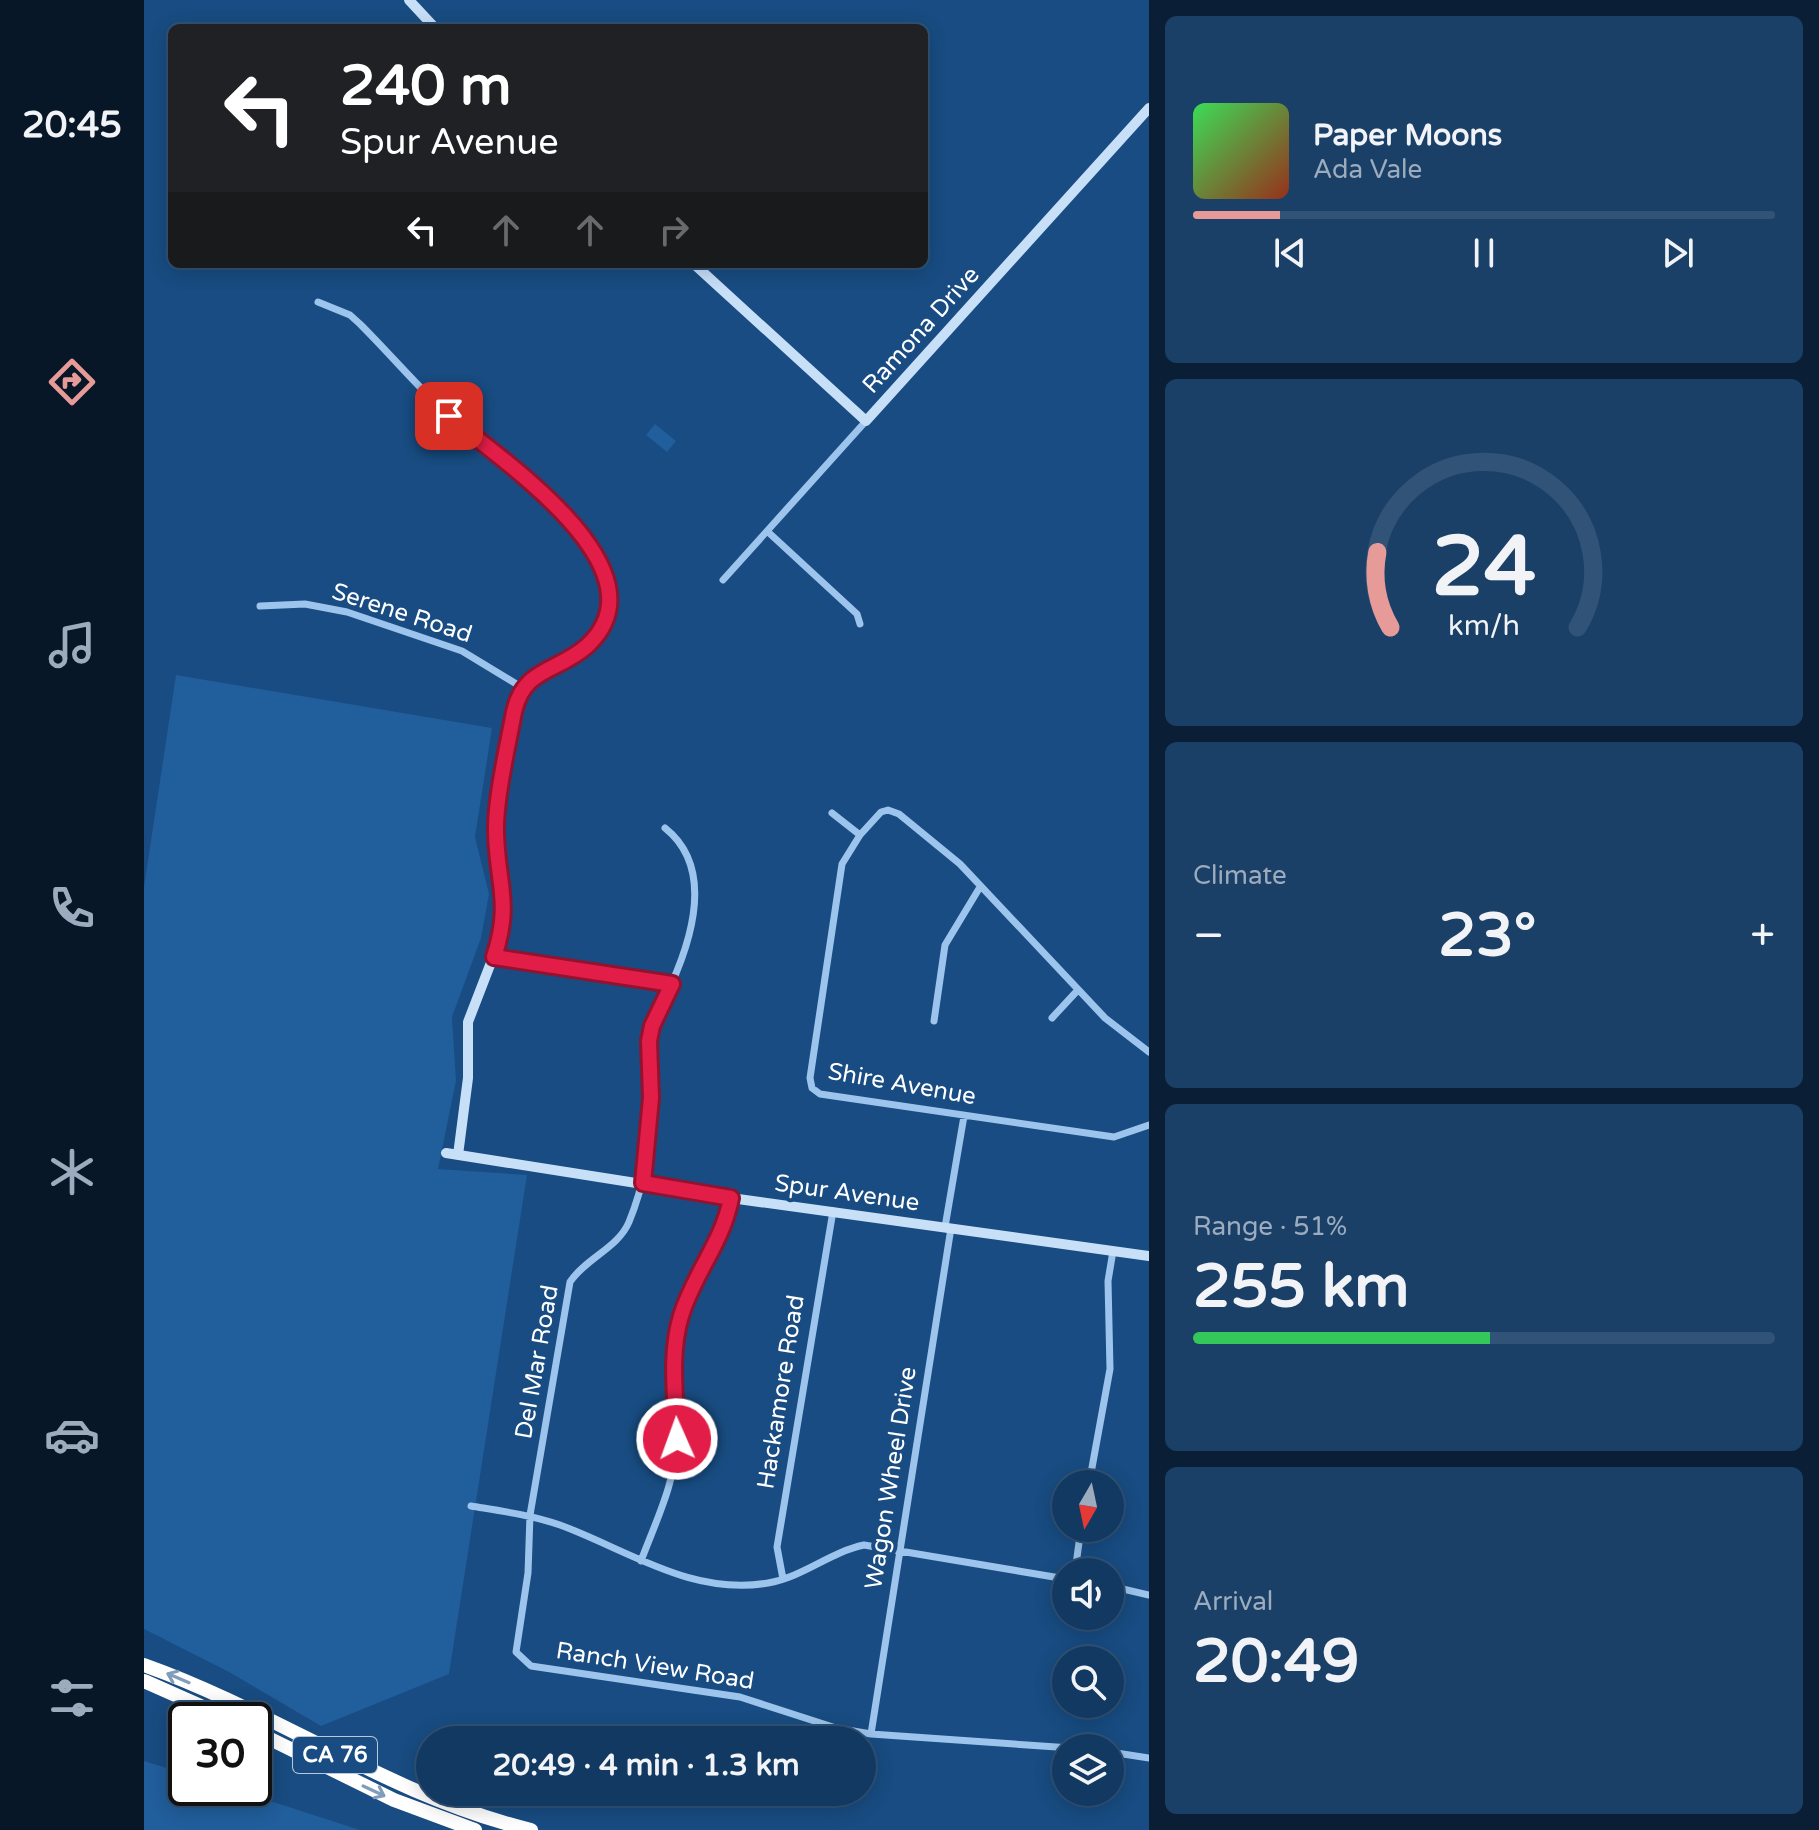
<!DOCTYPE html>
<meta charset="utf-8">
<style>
body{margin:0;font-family:"Varela Round",sans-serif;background:#1b4068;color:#f1f3f6;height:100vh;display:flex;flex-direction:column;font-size:30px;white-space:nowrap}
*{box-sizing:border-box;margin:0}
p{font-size:26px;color:#9cacbe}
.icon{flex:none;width:44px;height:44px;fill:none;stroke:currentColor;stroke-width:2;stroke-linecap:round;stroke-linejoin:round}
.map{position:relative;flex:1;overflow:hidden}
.side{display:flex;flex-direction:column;gap:16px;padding:16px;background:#0a1f36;width:670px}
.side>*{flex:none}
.hud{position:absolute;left:24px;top:24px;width:760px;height:244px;border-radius:12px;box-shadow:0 4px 20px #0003,0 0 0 2px #315377;background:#202124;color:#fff;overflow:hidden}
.needle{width:52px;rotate:189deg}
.tools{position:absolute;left:908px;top:1470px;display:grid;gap:16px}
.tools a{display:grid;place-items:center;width:72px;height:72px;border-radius:50%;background:#123962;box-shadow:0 4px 20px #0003,0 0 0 2px #315377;font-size:40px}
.speed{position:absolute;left:24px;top:1702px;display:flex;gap:16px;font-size:40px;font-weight:700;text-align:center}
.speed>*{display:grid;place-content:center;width:104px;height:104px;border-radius:50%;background:#123962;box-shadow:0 4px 20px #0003,0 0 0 2px #315377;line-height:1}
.speed .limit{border:4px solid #111;border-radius:12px;background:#fff;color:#111}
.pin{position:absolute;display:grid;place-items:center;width:68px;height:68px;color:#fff;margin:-34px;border-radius:16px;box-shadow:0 4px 12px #0006}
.me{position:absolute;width:88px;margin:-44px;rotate:358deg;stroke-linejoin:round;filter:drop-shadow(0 0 6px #0008)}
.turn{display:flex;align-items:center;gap:28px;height:168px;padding:0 40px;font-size:36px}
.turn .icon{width:104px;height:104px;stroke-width:2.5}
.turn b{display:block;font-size:56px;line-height:68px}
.lanes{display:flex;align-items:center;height:76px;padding:0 40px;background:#0003;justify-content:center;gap:40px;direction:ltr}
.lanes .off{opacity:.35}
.big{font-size:60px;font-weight:700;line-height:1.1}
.side .tile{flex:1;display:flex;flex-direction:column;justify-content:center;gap:12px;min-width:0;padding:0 28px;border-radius:12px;background:#1b4068}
.side .dial{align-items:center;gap:0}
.dial svg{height:208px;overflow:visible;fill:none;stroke:#315377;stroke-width:7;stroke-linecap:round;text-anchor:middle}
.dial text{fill:#f1f3f6;stroke:none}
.song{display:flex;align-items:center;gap:24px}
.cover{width:96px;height:96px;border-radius:12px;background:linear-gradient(135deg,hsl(130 70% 55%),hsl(10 70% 35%))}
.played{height:8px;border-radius:4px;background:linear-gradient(90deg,#e69b98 15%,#315377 15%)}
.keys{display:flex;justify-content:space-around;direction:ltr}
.heat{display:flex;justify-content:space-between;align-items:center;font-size:44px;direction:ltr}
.charge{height:12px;border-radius:6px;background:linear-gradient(90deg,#34c759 51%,#315377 0)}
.trip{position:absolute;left:272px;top:1726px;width:460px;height:80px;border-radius:40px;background:#123962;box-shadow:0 4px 20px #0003,0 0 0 2px #315377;font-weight:700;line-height:80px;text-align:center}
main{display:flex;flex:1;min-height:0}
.menu{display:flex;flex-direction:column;width:144px;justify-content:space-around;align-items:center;background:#071727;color:#9cacbe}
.menu .icon{width:56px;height:56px}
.menu .active{color:#e69b98}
.menu b{font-size:36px;color:#f1f3f6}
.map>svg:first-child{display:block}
.green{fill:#215e9c}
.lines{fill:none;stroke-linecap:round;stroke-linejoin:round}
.street{stroke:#9cc4ec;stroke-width:7}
.secondary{stroke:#c8dff8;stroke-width:10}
.highway{stroke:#fff;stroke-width:14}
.oneway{stroke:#809dba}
.route-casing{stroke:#92132f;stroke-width:20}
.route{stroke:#e11d48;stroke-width:14}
.labels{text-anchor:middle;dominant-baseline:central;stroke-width:8;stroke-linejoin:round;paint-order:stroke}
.shield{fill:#184c82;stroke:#bac9da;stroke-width:2}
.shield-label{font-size:22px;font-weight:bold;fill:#fff}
.street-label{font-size:24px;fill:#fff;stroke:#184c82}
</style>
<main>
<nav class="menu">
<b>20:45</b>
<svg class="icon active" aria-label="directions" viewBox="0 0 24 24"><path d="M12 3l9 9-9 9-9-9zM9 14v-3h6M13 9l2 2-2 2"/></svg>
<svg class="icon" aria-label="music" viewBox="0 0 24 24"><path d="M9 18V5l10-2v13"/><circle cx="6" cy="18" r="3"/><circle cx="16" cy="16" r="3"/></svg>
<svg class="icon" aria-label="phone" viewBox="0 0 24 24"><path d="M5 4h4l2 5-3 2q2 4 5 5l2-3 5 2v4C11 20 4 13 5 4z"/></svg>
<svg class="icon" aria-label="climate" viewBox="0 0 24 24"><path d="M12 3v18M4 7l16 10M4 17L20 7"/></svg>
<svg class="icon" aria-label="car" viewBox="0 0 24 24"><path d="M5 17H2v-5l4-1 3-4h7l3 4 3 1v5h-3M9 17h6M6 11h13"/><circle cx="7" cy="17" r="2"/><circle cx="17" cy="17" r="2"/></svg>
<svg class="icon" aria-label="filters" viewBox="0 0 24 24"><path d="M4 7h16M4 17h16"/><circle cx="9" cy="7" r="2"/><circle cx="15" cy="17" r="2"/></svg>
</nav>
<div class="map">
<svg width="1005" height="1830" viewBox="0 0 1005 1830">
<rect width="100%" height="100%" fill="#184c82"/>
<path class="green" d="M511 424 532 441 523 452 502 435Z
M32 675 348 728 331 837 345 894 337 938 308 1017 312 1081 294 1169 383 1175 305 1674 177 1726 85 1672 0 1629V887Z
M0 1761 42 1774V1788H86L216 1830H0Z"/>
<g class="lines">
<path class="street" d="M623 531 713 614 716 624
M579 580 722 421
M116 606 161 604 203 612 318 651 379 688C403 662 448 656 461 619 487 540 352 461 305 416 274 387 246 354 216 324L206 315 174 302
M688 813 716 835
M521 828C570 867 549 936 527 985 520 1002 509 1018 506 1036 503 1056 506 1076 507 1097 508 1139 501 1183 485 1222 474 1248 442 1258 426 1282L386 1515 384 1573 372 1652 387 1666 596 1697 692 1728 727 1734 927 1748
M350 957 528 984
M908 1018 933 991
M790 1021 801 945 836 887
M1005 1052 961 1018 816 864 755 814 744 810 737 812 716 835 698 864 666 1078 668 1088 676 1094 970 1137 1005 1125
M801 1227 820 1116
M945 1484 966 1369 964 1281 969 1251
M327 1506C357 1511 387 1515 416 1525 484 1550 547 1596 624 1583 659 1577 686 1552 720 1545L922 1579
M497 1561C512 1521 532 1481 533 1438 534 1397 525 1355 537 1315 550 1273 579 1242 587 1198
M931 1572 937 1528
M639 1579 633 1547 689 1211
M966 1586 1005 1595
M727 1734 807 1228
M966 1752 1005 1758"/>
<path class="secondary" d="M265 0 291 28
M550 264 722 421 1005 108
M302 1153 587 1198 1005 1256
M314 1155 324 1078V1022L358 934 361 902 352 831 371 710 379 688"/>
<path class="highway" d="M0 1665C135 1713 244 1795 387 1830
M0 1681 88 1720
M110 1731 250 1800 331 1830"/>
</g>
<defs><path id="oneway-shaft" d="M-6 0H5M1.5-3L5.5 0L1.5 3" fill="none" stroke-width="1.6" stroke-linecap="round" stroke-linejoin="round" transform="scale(2)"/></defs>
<g class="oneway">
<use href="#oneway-shaft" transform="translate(34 1678) rotate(-157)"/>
<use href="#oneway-shaft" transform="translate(230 1791) rotate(25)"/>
</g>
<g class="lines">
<g class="route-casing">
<path id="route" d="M305 416C353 458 526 569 443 646 414 672 380 667 370 712 364 744 351 801 352 832 353 884 368 902 350 957L528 984 508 1026 505 1041 507 1098 499 1183 587 1198C579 1242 550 1273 537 1316 525 1355 532 1399 533 1439"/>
</g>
<use href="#route" class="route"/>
</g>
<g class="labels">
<rect class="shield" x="149" y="1737" width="84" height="36" rx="6"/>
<g class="shield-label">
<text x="191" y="1755">CA 76</text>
</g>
<g class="street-label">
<text transform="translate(777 330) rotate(-48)">Ramona Drive</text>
<text transform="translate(258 613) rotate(18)">Serene Road</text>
<text transform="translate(758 1084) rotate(10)">Shire Avenue</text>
<text transform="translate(703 1193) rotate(8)">Spur Avenue</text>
<text transform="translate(393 1362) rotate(-80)">Del Mar Road</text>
<text transform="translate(637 1392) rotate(-81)">Hackamore Road</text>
<text transform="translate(747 1478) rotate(-81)">Wagon Wheel Drive</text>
<text transform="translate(511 1666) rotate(9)">Ranch View Road</text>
</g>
</g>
</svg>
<div class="tools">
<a><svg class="needle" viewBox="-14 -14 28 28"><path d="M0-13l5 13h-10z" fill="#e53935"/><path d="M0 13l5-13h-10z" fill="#9cacbe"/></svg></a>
<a><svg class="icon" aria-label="sound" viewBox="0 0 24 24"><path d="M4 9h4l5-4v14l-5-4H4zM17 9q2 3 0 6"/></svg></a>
<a><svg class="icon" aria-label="search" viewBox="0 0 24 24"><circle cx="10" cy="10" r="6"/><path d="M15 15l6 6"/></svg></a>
<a><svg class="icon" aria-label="layers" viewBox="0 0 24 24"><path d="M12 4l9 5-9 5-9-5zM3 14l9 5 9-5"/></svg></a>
</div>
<div class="speed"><div class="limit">30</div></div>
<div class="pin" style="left:305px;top:416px;background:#d93025"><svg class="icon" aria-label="arrive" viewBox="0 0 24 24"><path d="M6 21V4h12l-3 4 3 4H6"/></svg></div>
<svg class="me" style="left:533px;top:1439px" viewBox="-20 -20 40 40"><circle r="17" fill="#e11d48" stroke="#fff" stroke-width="3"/><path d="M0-11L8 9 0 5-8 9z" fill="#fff"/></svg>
<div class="trip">20:49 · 4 min · 1.3 km</div>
<div class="hud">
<div class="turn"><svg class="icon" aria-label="left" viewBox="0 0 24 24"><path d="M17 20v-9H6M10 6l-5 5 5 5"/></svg><div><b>240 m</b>Spur Avenue</div></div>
<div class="lanes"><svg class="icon" aria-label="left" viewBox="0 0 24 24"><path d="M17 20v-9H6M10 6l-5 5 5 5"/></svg><svg class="icon off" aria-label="ahead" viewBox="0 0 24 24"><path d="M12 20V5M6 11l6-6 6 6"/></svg><svg class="icon off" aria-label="ahead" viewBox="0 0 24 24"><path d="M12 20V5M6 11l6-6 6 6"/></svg><svg class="icon off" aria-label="right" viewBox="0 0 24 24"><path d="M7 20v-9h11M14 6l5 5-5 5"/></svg></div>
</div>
</div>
<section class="side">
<div class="tile">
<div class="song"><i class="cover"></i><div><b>Paper Moons</b><p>Ada Vale</p></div></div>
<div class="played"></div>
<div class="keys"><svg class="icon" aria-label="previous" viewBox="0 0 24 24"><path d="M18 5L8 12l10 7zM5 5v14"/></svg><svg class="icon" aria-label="pause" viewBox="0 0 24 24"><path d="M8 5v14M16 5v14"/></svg><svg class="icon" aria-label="next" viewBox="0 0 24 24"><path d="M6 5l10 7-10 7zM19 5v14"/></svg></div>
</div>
<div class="tile dial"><svg viewBox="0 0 100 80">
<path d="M14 69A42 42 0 1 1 86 69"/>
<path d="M14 69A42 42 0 0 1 9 40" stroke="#e69b98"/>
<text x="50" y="56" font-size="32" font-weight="700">24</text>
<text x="50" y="72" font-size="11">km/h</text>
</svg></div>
<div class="tile"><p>Climate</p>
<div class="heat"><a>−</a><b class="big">23°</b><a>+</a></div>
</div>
<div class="tile"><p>Range · 51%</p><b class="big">255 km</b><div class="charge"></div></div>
<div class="tile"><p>Arrival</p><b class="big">20:49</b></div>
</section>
</main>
